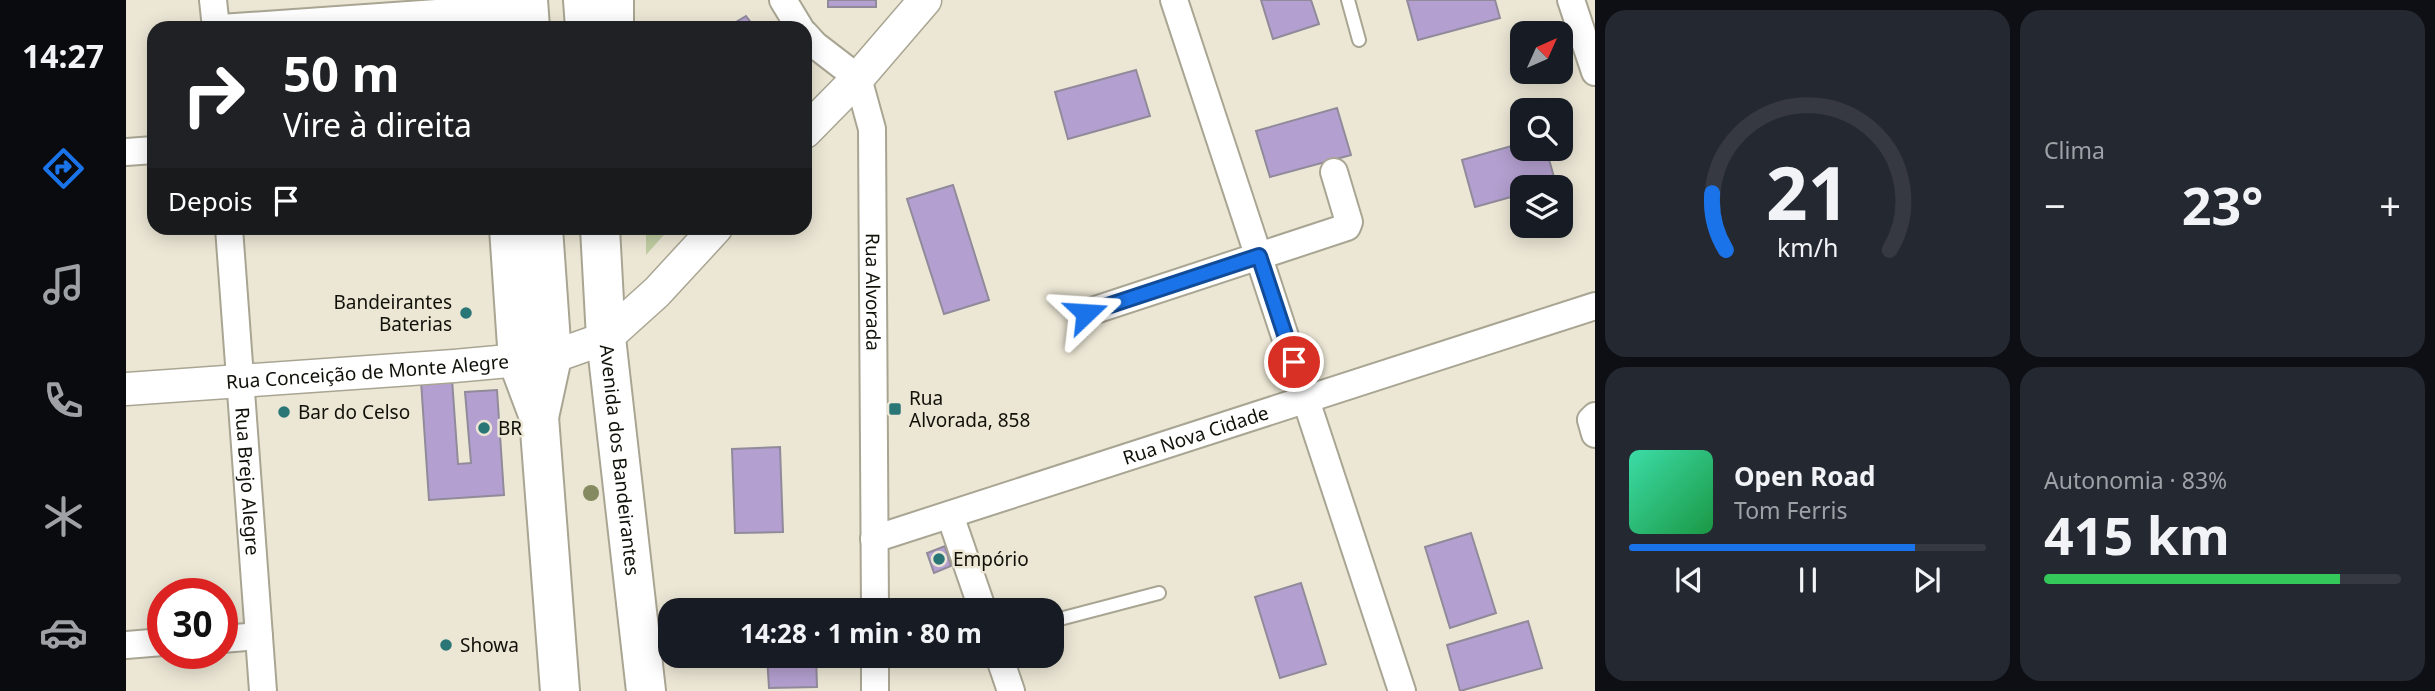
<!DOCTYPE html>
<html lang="pt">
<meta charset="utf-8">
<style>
body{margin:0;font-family:"Noto Sans",sans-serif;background:#242831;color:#f1f3f6;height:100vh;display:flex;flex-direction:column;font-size:26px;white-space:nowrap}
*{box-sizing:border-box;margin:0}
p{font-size:23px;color:#9ea1a6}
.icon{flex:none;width:38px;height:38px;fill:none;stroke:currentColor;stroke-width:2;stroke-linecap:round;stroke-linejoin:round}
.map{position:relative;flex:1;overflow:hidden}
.panel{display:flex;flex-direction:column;gap:10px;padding:10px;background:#0d0f14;width:840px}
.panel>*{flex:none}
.hud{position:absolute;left:21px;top:21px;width:665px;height:214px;border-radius:21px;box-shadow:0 4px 18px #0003;background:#202124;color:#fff;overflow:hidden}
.needle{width:46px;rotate:45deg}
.buttons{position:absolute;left:1384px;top:21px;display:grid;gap:14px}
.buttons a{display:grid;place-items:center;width:63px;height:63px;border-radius:14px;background:#171b24;box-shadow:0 4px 18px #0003;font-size:35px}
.speed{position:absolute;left:21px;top:578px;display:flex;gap:14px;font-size:35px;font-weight:700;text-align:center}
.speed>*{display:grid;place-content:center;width:91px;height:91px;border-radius:50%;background:#171b24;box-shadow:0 4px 18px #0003;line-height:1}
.speed .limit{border:10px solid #d22;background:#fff;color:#111}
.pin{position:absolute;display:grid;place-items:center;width:60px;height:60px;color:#fff;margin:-30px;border:4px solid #fff;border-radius:50%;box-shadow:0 2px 7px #0007}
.me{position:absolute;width:77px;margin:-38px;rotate:70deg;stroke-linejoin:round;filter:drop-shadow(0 0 5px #0008)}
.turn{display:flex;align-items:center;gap:24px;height:147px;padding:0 21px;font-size:32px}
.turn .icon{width:91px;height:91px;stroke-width:2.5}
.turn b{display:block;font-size:49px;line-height:60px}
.then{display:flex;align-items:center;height:66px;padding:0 21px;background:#0003;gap:14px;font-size:26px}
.big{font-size:52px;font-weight:700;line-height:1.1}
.panel .tile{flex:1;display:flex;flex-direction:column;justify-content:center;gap:10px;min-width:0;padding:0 24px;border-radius:21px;background:#242831}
.panel .dial{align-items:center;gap:0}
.dial svg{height:182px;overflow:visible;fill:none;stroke:#363941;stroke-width:7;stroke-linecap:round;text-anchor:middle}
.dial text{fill:#f1f3f6;stroke:none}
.song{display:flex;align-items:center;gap:21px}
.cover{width:84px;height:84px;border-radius:10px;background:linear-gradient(135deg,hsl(160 70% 55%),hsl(140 70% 35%))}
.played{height:7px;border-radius:4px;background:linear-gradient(90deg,#1a73e8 80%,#363941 80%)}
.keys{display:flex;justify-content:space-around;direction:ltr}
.heat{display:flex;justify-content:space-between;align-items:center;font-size:38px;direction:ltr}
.charge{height:10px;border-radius:5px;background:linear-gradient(90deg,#34c759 83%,#363941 0)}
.panel .tiles{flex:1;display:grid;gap:10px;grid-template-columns:repeat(2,1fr)}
.trip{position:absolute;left:532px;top:598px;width:406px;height:70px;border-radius:21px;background:#171b24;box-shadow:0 4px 18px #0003;font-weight:700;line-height:70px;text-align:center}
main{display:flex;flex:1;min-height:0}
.tabs{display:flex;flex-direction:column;width:126px;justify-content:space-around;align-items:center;background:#090b0e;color:#9ea1a6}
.tabs .icon{width:49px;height:49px}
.tabs .active{color:#1a73e8}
.tabs b{font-size:32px;color:#f1f3f6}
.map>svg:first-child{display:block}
.green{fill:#c2cfa4}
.building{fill:#b4a0d0;stroke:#908a9a;stroke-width:2}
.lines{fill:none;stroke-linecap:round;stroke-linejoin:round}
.service-casing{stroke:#a9a593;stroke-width:16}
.minor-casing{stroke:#a9a593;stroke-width:30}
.tertiary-casing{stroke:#a9a593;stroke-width:35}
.trunk-casing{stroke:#a9a593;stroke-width:42}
.service{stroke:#fff;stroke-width:12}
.minor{stroke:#fff;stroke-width:26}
.tertiary{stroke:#fff;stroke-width:32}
.trunk{stroke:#fff;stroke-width:38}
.tree{fill:#858a60}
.route-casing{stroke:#114b97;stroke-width:18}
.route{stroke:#1a73e8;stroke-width:12}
.poi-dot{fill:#2a7576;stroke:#ece7d5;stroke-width:2.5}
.labels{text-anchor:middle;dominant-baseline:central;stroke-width:5;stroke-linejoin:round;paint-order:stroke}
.street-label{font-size:19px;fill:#111009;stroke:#ece7d5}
.poi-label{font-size:19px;fill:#111009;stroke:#ece7d5;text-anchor:start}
</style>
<main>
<nav class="tabs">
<b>14:27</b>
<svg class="icon active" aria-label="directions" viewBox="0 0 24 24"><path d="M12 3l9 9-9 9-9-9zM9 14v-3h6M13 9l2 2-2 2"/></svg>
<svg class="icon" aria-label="music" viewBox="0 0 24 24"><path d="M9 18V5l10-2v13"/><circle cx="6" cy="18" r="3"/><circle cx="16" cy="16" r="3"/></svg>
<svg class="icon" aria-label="phone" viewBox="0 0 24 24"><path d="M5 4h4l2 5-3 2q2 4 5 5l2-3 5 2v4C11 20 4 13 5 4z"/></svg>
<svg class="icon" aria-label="climate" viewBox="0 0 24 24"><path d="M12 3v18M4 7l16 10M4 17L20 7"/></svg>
<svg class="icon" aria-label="car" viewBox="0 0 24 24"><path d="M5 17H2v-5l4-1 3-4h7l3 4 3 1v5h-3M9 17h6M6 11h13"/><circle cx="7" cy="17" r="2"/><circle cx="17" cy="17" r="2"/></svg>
</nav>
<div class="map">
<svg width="1469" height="691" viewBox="0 0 1469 691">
<rect width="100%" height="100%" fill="#ece7d5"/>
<path class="green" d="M520 228H544L520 255Z"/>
<path class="building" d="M702 0H750V7H702Z
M1135 0H1185L1193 24 1147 39Z
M1281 0H1369L1374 18 1292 40Z
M620 16 629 28H600Z
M1010 70 1024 116 942 139 929 92Z
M1211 108 1225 155 1144 177 1130 131Z
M1396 143V149H1420L1430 184 1419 187H1396V194L1349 207 1336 160Z
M827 185 863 300 818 314 781 199Z
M326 379 332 464 345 463 339 392 371 390 378 495 303 500 295 381Z
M654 447 657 532 609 533 606 449Z
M1345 533 1370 613 1324 628 1299 547Z
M819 546 825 566 808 573 801 553Z
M1175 583 1200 664 1154 678 1129 597Z
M688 603V611H640L639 604Z
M1402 621 1416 668 1334 691 1321 645Z
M641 656H690L691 687 643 688Z"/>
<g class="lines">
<g class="service-casing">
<path id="service" d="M1222 0 1233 40
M926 621 1033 593"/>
</g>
<g class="minor-casing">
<g id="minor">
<path d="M87 0 90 28"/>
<path d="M657 0 674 28"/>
<path d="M1048 0 1276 691"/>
<path d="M1445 0 1469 72"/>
<path d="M95 28 368 9"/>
<path id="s1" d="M679 34 689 45 732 78 746 129 749 611"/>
<path d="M0 152 28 150"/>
<path id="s2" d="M103 228 137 691"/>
<path d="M960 313 1221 227 1223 222 1208 172"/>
<path d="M1469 416 1465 420 1469 434"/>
<path d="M824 515 857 611"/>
<path id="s3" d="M748 539 1469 306"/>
<path d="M96 639 133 636"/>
<path d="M0 645 37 642"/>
<path d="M749 656V691"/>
<path d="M873 656 885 691"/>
</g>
</g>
<g class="tertiary-casing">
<g id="tertiary">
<path d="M679 132 732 78 799 0"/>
<path id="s4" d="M0 389 328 366 426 357 480 338 531 292 590 228"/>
</g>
</g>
<g class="trunk-casing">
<g id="trunk">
<path d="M367 0 369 28"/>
<path d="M402 0 404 28"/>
<path d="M457 0 459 28"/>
<path d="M488 0V28"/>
<path d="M383 228 392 361 413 417 434 691"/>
<path id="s5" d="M474 228 480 338 520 691"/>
<path d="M413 417 426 357 417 228"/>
</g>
</g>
<use href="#service" class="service"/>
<use href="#minor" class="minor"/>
<use href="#tertiary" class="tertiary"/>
<use href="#trunk" class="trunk"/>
</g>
<circle class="tree" cx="465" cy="493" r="8"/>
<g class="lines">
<g class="route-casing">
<path id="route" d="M960 313 1133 256 1168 362"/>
</g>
<use href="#route" class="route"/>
</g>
<g class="poi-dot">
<circle cx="340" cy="313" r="7"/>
<rect x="762" y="402" width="14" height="14" rx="3.5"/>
<circle cx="158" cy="412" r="7"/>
<circle cx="358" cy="428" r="7"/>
<circle cx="813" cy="559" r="7"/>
<circle cx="320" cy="645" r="7"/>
</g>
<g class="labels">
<g class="street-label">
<text stroke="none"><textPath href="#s1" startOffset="285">Rua Alvorada</textPath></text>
<text stroke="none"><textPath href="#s4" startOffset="242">Rua Conceição de Monte Alegre</textPath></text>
<text stroke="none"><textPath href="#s3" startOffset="338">Rua Nova Cidade</textPath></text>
<text stroke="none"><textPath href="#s5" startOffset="233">Avenida dos Bandeirantes</textPath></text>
<text stroke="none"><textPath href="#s2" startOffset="254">Rua Brejo Alegre</textPath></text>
</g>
<g class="poi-label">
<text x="326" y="302" text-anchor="end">Bandeirantes<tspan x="326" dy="22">Baterias</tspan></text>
<text x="783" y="398">Rua<tspan x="783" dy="22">Alvorada, 858</tspan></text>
<text x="172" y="412">Bar do Celso</text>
<text x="372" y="428">BR</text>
<text x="827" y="559">Empório</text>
<text x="334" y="645">Showa</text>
</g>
</g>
</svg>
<div class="buttons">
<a><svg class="needle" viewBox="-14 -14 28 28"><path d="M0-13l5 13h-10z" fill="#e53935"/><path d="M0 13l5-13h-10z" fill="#9ea1a6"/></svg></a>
<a><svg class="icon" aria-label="search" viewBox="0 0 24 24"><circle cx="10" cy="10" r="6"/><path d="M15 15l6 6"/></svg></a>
<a><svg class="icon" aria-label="layers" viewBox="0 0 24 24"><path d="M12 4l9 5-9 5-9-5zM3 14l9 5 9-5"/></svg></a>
</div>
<div class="speed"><div class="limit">30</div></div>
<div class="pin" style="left:1168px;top:362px;background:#d93025"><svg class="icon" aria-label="arrive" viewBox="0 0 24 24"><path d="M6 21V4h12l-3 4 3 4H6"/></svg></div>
<svg class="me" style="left:960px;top:313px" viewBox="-20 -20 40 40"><path d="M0-17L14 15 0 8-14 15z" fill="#1a73e8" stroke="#fff" stroke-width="4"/></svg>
<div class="trip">14:28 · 1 min · 80 m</div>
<div class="hud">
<div class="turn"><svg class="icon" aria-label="right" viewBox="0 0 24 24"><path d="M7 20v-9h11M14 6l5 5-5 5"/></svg><div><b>50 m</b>Vire à direita</div></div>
<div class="then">Depois<svg class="icon" aria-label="arrive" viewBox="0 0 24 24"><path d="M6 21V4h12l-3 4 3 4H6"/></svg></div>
</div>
</div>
<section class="panel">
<div class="tiles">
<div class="tile dial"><svg viewBox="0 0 100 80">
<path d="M14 69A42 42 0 1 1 86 69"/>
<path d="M14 69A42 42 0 0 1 8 44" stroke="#1a73e8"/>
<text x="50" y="56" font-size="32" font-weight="700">21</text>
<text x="50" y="72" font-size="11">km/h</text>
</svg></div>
<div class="tile"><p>Clima</p>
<div class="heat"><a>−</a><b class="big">23°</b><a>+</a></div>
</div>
<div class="tile">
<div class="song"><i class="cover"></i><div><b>Open Road</b><p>Tom Ferris</p></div></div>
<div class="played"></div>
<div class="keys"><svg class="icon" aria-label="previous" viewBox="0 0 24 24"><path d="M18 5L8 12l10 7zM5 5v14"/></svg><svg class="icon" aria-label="pause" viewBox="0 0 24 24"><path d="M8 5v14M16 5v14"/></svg><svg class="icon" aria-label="next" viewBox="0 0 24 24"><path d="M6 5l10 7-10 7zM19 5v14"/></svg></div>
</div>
<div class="tile"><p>Autonomia · 83%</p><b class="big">415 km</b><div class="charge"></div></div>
</div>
</section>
</main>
